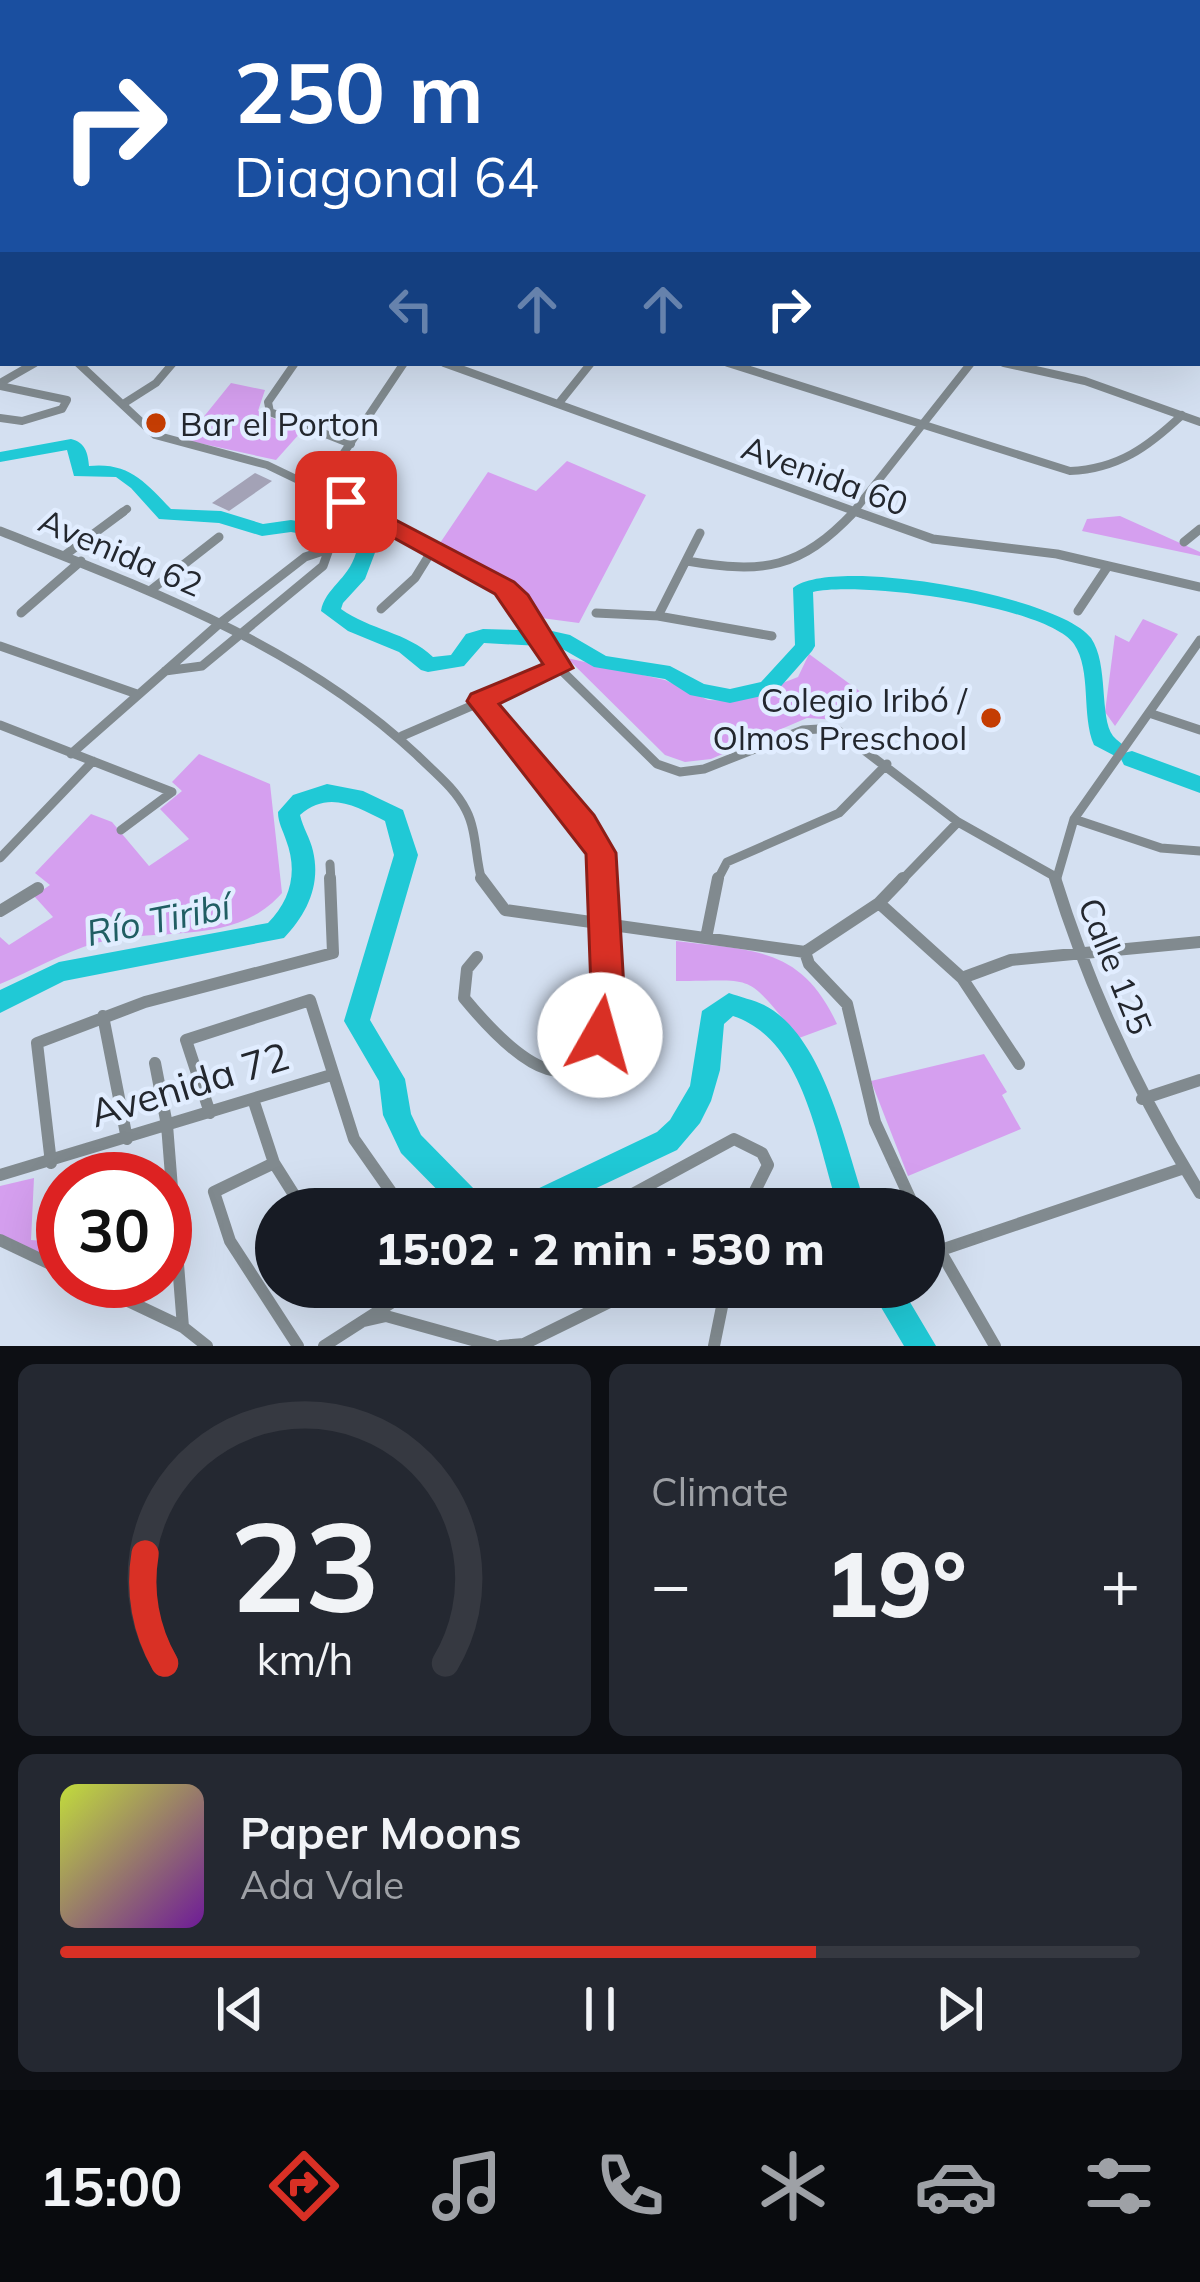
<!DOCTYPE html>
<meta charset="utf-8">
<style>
body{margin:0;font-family:Mulish,sans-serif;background:#242831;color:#f1f3f6;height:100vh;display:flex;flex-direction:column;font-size:45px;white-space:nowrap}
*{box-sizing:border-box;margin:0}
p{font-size:39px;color:#9ea1a6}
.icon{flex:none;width:66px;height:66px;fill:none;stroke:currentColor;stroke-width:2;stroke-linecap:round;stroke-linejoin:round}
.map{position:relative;height:1346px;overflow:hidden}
.panel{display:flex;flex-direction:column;gap:18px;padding:18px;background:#0d0f14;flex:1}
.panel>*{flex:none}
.top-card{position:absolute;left:0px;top:0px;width:1200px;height:366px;box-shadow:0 12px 48px #0002;background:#1a4fa0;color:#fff;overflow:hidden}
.speed{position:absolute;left:36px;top:1152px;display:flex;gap:24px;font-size:60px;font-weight:700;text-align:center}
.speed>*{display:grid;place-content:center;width:156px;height:156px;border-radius:50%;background:#171b24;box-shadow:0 12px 48px #0002;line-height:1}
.speed .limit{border:18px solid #d22;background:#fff;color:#111}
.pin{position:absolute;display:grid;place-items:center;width:102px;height:102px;color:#fff;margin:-51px;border-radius:24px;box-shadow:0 6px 18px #0006}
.me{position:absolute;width:132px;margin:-66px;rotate:7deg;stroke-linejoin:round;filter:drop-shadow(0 0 9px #0008)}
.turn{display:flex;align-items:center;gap:42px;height:252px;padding:0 36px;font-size:54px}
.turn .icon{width:156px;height:156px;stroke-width:2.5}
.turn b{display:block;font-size:84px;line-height:102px}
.lanes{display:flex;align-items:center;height:114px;padding:0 36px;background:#0003;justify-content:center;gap:60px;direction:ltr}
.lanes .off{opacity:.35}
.big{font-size:90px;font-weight:800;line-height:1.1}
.panel .card{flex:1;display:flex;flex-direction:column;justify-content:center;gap:18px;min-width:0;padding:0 42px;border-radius:18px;background:#242831}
.panel .dial{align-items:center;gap:0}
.dial svg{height:312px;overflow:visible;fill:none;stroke:#363941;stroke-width:7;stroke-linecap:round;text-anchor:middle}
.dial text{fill:#f1f3f6;stroke:none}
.song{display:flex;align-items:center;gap:36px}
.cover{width:144px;height:144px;border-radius:18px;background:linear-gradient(135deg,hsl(70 70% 55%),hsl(280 70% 35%))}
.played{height:12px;border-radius:6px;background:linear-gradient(90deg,#d93025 70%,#363941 70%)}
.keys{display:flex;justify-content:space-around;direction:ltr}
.heat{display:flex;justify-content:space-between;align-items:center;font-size:66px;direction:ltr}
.panel .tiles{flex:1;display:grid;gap:18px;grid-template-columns:1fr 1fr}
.card:last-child{grid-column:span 2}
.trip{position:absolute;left:255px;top:1188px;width:690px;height:120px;border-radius:60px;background:#171b24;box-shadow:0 12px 48px #0002;font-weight:800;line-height:120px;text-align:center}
.menu{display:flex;height:192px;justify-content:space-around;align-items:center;background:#090b0e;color:#9ea1a6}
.menu .icon{width:84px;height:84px}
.menu .selected{color:#d93025}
.menu b{font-size:54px;color:#f1f3f6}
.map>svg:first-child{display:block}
.green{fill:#d59fef}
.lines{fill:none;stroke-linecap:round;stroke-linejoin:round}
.river{fill:#20c9d6;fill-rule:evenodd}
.building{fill:#a3a2b6}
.street-far3{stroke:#818a8f;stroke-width:6}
.street-far2{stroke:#818a8f;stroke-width:8}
.street-far1{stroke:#818a8f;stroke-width:9}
.street{stroke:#818a8f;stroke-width:12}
.secondary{stroke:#556268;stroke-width:8}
.highway{fill:#1d2e37;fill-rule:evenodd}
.route{fill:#d93025;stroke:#8d1f18;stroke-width:3}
.poi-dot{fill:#c43d03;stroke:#e1edff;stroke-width:4.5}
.labels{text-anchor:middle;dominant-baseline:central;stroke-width:9;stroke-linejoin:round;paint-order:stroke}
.poi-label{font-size:33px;fill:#23272e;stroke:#e1edff;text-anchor:start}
.street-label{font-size:33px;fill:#23272e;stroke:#e1edff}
.water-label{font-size:36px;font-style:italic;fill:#205e63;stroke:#e1edff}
.near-street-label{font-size:39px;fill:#23272e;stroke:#e1edff}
</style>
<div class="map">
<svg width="1200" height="1346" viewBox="0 0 1200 1346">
<rect width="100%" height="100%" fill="#d4e0f1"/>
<path class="green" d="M231 383 265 390 258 411 301 432 276 460 185 440Z
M567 461 646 495 579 623 534 617 515 588 438 546 488 472 536 491Z
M1120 516 1200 552V556L1082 531 1087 519Z
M1143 619 1178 634 1115 726 1105 712 1115 635 1129 642Z
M809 654 869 698 838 720 807 718 711 759 685 762 665 755 567 658 665 680 708 700 736 701 798 677Z
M199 754 270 784 282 893C235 947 159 926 96 943 64 952 31 971 0 984V937L9 945 53 917 34 896 50 885 35 873 91 814 112 822 149 866 189 839 160 809 182 791 172 782Z
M676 941C753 951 801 946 837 1024L799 1038C743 971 759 981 676 981Z
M984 1054 1007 1092 1002 1095 1021 1129 908 1176 871 1081Z
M34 1178 31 1240 43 1241 45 1226 63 1222V1272L0 1239V1186Z"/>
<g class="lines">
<path class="river" d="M71 439C85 442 88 453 89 466 129 462 145 482 171 509L221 511 263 524 291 520 330 527 373 546 376 550 365 579 343 603 341 609C370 630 407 632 433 657L451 655 466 634 483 629 552 631 570 635 606 656 670 666 704 684 730 689 761 682 795 645 793 588C832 555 1060 596 1091 638 1109 664 1099 717 1113 736 1117 741 1122 743 1126 748L1123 754 1115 756 1094 745C1081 715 1092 671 1074 644 1046 605 859 581 813 592L815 646 812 651 775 693 730 703 690 695 665 679 594 667 559 647 484 643 464 666 428 672 421 670 399 652 348 631 321 611C325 588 348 580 356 553L325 538 291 532 262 536 219 523 159 519 131 488 116 477 74 476 67 450 0 462V452Z
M1132 751 1200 776V793L1124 765 1121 759 1124 753Z
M327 784 363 791 403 810 418 855 370 1020 405 1079 411 1114 421 1135 475 1190 512 1201 657 1132 670 1120 690 1086 702 1011 729 993C740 997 754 1000 764 1005 825 1036 846 1149 867 1209H839C817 1146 806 1040 733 1016L724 1024 720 1070 711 1101 700 1123 677 1150 552 1209H456L401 1153 383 1115 379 1081 344 1021 394 855 385 821C356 806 328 790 300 815 303 828 310 838 313 851 321 885 307 914 284 938L64 981 0 1013V990L59 962 268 923C291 900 298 871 286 840 283 830 278 823 278 812L293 795Z
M869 1287H901L936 1346H904Z"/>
</g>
<path class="building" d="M255 473 272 481 229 511 212 503Z"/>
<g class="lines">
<path class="street-far3" d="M829 0 849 3
M1034 0 1055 3
M418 3 422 0
M0 106 3 110
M0 139 3 129
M0 154 3 158"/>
<path class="street-far2" d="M78 363 155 435 267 465 371 515
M295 363 268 402 270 412 351 444
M444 363 865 515
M728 363 1070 471C1118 469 1148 447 1182 415
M1004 363 1085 381 1200 422
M0 383 35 363
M0 386 67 400 62 409 22 421 0 418
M559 403 591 363
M123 404 156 383 173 363
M321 487 404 363
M119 515 127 509
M851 515 971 363"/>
<path class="street-far1" d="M366 512 505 588 519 601 559 668 657 764 680 772 704 769 803 730 835 728 958 822 1054 876
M857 512 933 539 1057 554 1200 587
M0 531C147 589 300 645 417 755 434 772 455 788 466 810 477 831 475 858 482 881
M1184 542 1200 529
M65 555 123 512
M687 561C764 574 800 569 854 512
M151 590 219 537
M381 609 415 578 433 549
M1078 611 1108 566
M21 613 81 561
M596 613 658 616 772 636
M658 616 700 533
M0 646 137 694
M165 671 202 666 323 566 329 549
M481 701C526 753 598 808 606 881
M1149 713 1200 730
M0 725 172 792
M402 736 559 668
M71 754 220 623 305 557 329 549 373 516
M1074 819 1161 848 1200 851
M121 830 172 792
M0 858 93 761
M330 864 331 881
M717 881 727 862 839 813 887 764
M901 881 958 822
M1056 881 1074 819 1200 640"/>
<path class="street" d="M481 878 505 910 805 952
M1055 878C1090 991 1138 1093 1200 1193
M879 903 962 978 1019 1064
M0 911 38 888
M706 938 718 878
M805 952 809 964 847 1004 875 1122 915 1209
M805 952 879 903 903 878
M477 957 467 969 464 998C607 1171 614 998 606 878
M962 978 1011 960 1200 942
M103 1016 127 1139
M155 1063 167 1125 183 1327
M253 1099 274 1163 303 1209
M1142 1099 1200 1080
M210 1113 186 1040 310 1000 354 1139 403 1209
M51 1163 37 1043 145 1002 333 953 330 878
M274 1163 214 1192 230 1241 298 1346
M0 1175 328 1076
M605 1209 734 1139 762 1153 768 1165 746 1209
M924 1223 995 1346
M0 1240 63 1270
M944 1249 1184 1168
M86 1281 183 1327 207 1346
M359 1287 382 1306
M364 1321 386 1316 494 1346
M324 1346 416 1287
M501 1346 524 1344 640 1287
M714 1346 726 1287"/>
<path class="secondary" d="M280 3 296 0"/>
<path class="highway" d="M129 0H139L140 3H130Z
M170 0H182L186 3H174Z
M3 71V77L0 78V72Z
M1197 176H1200V182H1197Z"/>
</g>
<path class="route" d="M346 494 514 582 528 595 573 668 499 704 594 815 616 853 624 989 612 1045 600 1049 588 1045 583 1035 591 989 586 854 467 701 471 694 543 664 495 594 338 507V496Z"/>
<g class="poi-dot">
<circle cx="156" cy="423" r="12"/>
<circle cx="991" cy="718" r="12"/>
</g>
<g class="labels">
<g class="poi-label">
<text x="180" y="423">Bar el Porton</text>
<text x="967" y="699" text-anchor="end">Colegio Iribó /<tspan x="967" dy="38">Olmos Preschool</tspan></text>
</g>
<g class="street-label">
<text transform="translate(825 475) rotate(20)">Avenida 60</text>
<text transform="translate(121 552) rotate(23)">Avenida 62</text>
<text transform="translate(1116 966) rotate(68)">Calle 125</text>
</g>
<g class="water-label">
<text transform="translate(158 919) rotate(-11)">Río Tiribí</text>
</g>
<g class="near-street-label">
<text transform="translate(189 1084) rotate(-17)">Avenida 72</text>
</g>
</g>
</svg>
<div class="speed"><div class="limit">30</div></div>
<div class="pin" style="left:346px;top:502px;background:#d93025"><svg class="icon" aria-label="arrive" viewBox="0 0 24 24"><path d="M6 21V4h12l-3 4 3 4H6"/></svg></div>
<svg class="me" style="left:600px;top:1035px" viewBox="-20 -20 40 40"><circle r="19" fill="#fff"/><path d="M0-13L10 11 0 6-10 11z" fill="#d93025"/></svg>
<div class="trip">15:02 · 2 min · 530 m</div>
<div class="top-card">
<div class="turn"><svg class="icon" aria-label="right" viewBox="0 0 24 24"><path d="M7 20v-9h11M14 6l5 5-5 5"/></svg><div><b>250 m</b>Diagonal 64</div></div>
<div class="lanes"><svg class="icon off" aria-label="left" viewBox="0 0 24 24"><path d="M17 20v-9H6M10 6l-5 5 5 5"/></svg><svg class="icon off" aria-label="ahead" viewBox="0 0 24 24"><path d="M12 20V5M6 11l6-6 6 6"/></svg><svg class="icon off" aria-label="ahead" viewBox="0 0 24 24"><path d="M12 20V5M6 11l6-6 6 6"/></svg><svg class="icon" aria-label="right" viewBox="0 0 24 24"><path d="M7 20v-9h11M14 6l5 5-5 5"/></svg></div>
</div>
</div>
<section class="panel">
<div class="tiles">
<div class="card dial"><svg viewBox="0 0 100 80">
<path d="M14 69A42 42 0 1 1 86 69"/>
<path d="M14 69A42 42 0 0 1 9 41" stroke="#d93025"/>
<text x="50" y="56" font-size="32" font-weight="700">23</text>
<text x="50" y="72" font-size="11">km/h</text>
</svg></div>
<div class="card"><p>Climate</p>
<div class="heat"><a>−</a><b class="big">19°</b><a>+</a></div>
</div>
<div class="card">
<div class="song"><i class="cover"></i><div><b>Paper Moons</b><p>Ada Vale</p></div></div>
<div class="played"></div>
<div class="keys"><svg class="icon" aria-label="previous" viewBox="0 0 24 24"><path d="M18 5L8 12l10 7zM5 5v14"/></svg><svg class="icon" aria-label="pause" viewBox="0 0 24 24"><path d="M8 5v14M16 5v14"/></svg><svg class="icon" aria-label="next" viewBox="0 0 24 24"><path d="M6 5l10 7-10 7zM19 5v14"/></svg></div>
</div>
</div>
</section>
<nav class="menu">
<b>15:00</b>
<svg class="icon selected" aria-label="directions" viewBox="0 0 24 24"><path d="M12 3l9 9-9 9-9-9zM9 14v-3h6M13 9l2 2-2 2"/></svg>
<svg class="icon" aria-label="music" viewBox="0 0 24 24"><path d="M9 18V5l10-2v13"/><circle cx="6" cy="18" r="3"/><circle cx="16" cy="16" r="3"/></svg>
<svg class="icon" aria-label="phone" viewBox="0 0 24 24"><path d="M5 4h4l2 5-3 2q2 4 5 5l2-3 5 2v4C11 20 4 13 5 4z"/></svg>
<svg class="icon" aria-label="climate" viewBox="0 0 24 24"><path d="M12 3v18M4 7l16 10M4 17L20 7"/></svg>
<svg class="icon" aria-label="car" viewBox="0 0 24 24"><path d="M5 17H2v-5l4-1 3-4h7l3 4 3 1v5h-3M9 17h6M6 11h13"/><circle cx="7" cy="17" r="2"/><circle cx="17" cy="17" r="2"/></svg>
<svg class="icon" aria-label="filters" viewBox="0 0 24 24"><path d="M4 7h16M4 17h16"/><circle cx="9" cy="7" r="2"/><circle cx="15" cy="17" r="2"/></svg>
</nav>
